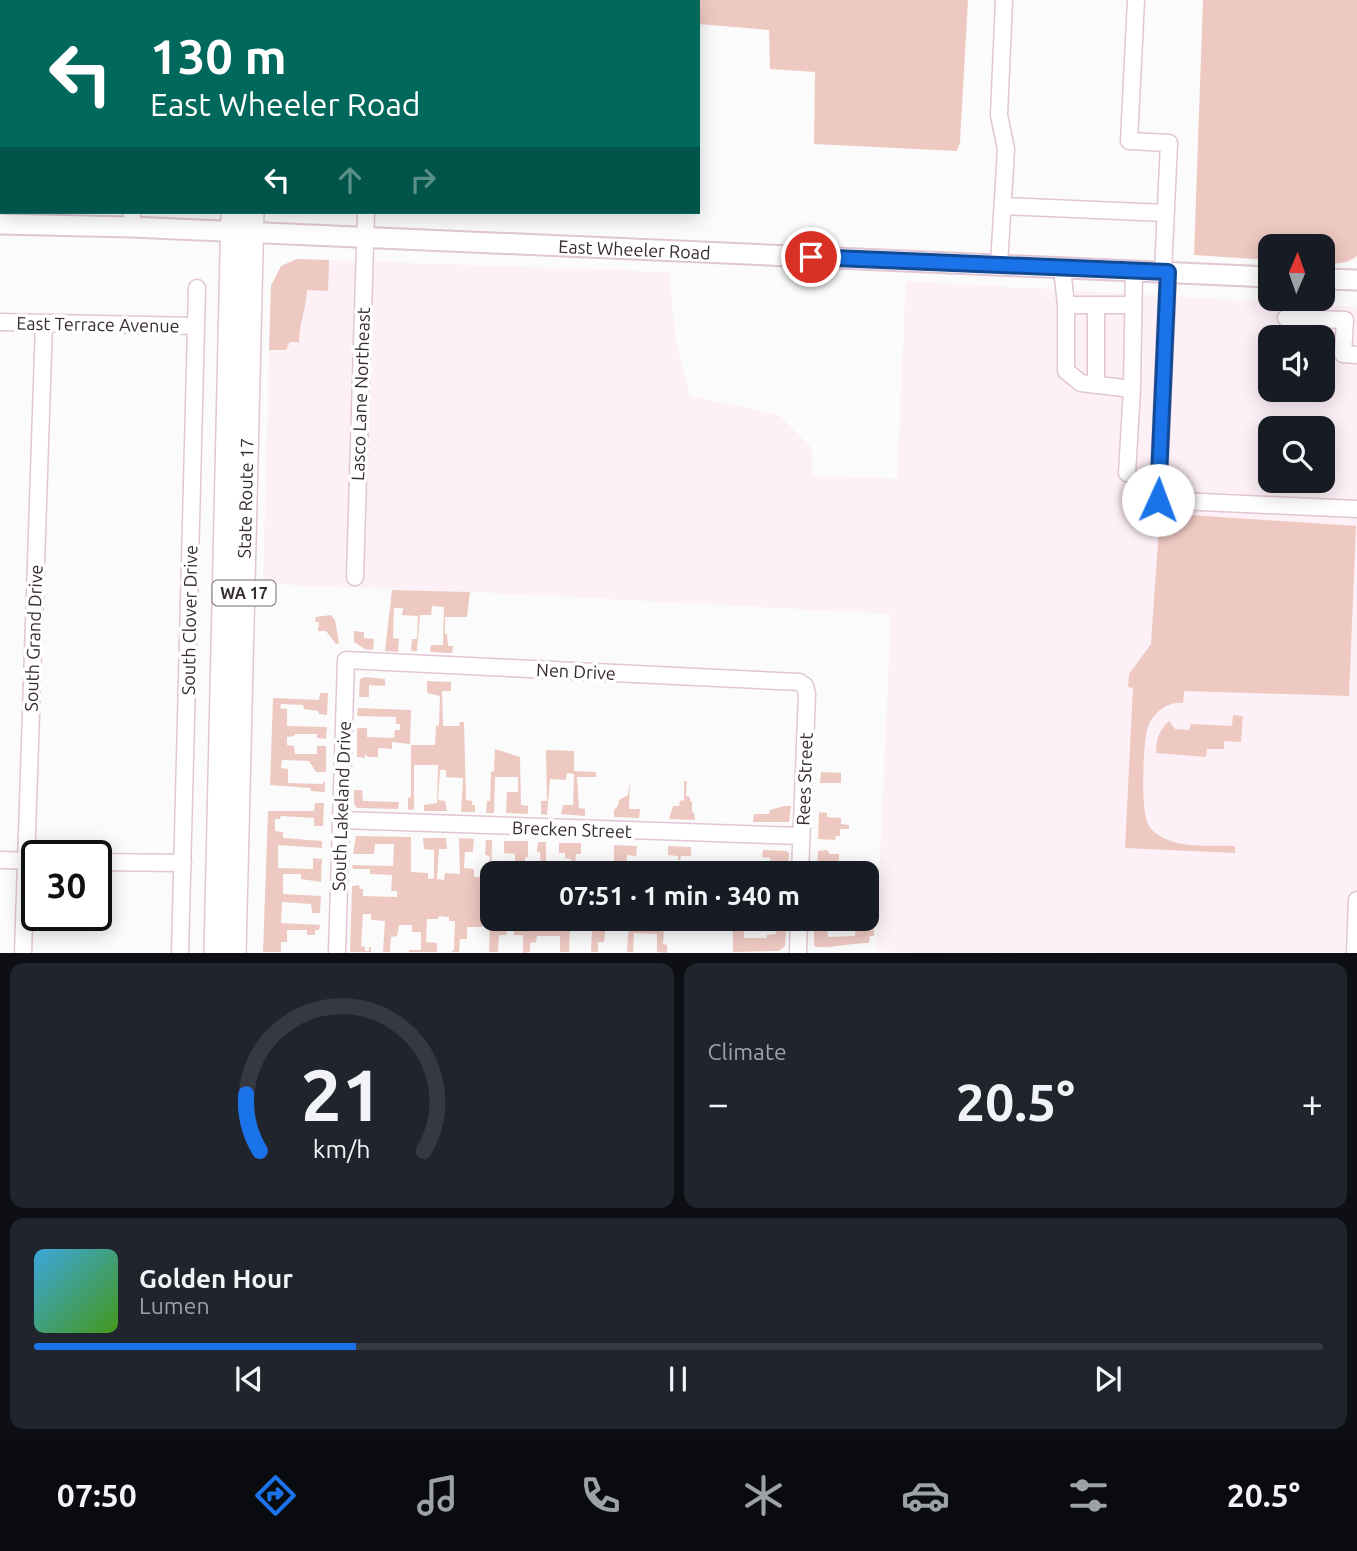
<!DOCTYPE html>
<meta charset="utf-8">
<style>
body{margin:0;font-family:Ubuntu,sans-serif;background:#20242c;color:#f1f3f6;height:100vh;display:flex;flex-direction:column;font-size:26px;white-space:nowrap}
*{box-sizing:border-box;margin:0}
p{font-size:23px;color:#9ea1a6}
.icon{flex:none;width:38px;height:38px;fill:none;stroke:currentColor;stroke-width:2;stroke-linecap:round;stroke-linejoin:round}
.map{position:relative;height:953px;overflow:hidden}
.drawer{display:flex;flex-direction:column;gap:10px;padding:10px;background:#0d0f14;flex:1}
.drawer>*{flex:none}
.hud{position:absolute;left:0px;top:0px;width:700px;height:214px;box-shadow:0 4px 18px #0003;background:#00695c;color:#fff;overflow:hidden}
.needle{width:46px;rotate:2deg}
.controls{position:absolute;left:1258px;top:234px;display:grid;gap:14px}
.controls a{display:grid;place-items:center;width:77px;height:77px;border-radius:14px;background:#171b24;box-shadow:0 4px 18px #0003;font-size:35px}
.speed{position:absolute;left:21px;top:840px;display:flex;gap:14px;font-size:35px;font-weight:700;text-align:center}
.speed>*{display:grid;place-content:center;width:91px;height:91px;border-radius:50%;background:#171b24;box-shadow:0 4px 18px #0003;line-height:1}
.speed .limit{border:4px solid #111;border-radius:10px;background:#fff;color:#111}
.pin{position:absolute;display:grid;place-items:center;width:60px;height:60px;color:#fff;margin:-30px;border:4px solid #fff;border-radius:50%;box-shadow:0 2px 7px #0007}
.me{position:absolute;width:77px;margin:-38px;rotate:2deg;stroke-linejoin:round;filter:drop-shadow(0 0 5px #0008)}
.turn{display:flex;align-items:center;gap:24px;height:147px;padding:0 35px;font-size:32px}
.turn .icon{width:91px;height:91px;stroke-width:2.5}
.turn b{display:block;font-size:49px;line-height:60px}
.lanes{display:flex;align-items:center;height:66px;padding:0 35px;background:#0003;justify-content:center;gap:35px;direction:ltr}
.lanes .off{opacity:.35}
.big{font-size:52px;font-weight:700;line-height:1.1}
.drawer .card{flex:1;display:flex;flex-direction:column;justify-content:center;gap:10px;min-width:0;padding:0 24px;border-radius:14px;background:#20242c}
.drawer .dial{align-items:center;gap:0}
.dial svg{height:182px;overflow:visible;fill:none;stroke:#363941;stroke-width:7;stroke-linecap:round;text-anchor:middle}
.dial text{fill:#f1f3f6;stroke:none}
.song{display:flex;align-items:center;gap:21px}
.cover{width:84px;height:84px;border-radius:10px;background:linear-gradient(135deg,hsl(200 70% 55%),hsl(100 70% 35%))}
.played{height:7px;border-radius:4px;background:linear-gradient(90deg,#1a73e8 25%,#363941 25%)}
.keys{display:flex;justify-content:space-around;direction:ltr}
.heat{display:flex;justify-content:space-between;align-items:center;font-size:38px;direction:ltr}
.drawer .tiles{flex:1;display:grid;gap:10px;grid-template-columns:1fr 1fr}
.card:last-child{grid-column:span 2}
.trip{position:absolute;left:480px;top:861px;width:399px;height:70px;border-radius:14px;background:#171b24;box-shadow:0 4px 18px #0003;font-weight:700;line-height:70px;text-align:center}
.dock{display:flex;height:112px;justify-content:space-around;align-items:center;background:#090b0e;color:#9ea1a6}
.dock .icon{width:49px;height:49px}
.dock .current{color:#1a73e8}
.dock b{font-size:32px;color:#f1f3f6}
.map>svg:first-child{display:block}
.built{fill:#fef0f7;fill-rule:evenodd}
.green{fill:#eec9c2}
.lines{fill:none;stroke-linecap:round;stroke-linejoin:round}
.minor-casing{stroke:#e1c6d3;stroke-width:19}
.major-casing{stroke:#e1c6d3;stroke-width:23}
.highway-casing{stroke:#e1c6d3;stroke-width:26}
.minor{stroke:#fff;stroke-width:16}
.major{stroke:#fff;stroke-width:19}
.highway{stroke:#fff;stroke-width:23}
.route-casing{stroke:#114b97;stroke-width:18}
.route{stroke:#1a73e8;stroke-width:12}
.labels{text-anchor:middle;dominant-baseline:central;stroke-width:7;stroke-linejoin:round;paint-order:stroke}
.shield{fill:#fff;stroke:#746c70;stroke-width:2}
.shield-label{font-size:16px;font-weight:bold;fill:#382d32}
.street-label{font-size:18px;fill:#382d32;stroke:#fff}
</style>
<div class="map">
<svg width="1357" height="953" viewBox="0 0 1357 953">
<rect width="100%" height="100%" fill="#fbfbfb"/>
<path class="built" d="M297 259 669 272 676 343 690 396 779 415 812 448 813 476 897 479 906 281 1357 307V952L914 953 876 950 891 614 473 592 263 584 271 286 281 266ZM1270 338H1323V390H1270ZM1270 429H1323V481H1270Z"/>
<path class="green" d="M580 0H968L960 142 957 151 814 144 815 72 770 69 769 30 698 24V2Z
M1203 0H1357V256C1346 265 1336 263 1323 263V247H1270V260L1194 255Z
M297 259 329 260 328 291 307 290C306 310 299 323 299 342H290L286 350H269L271 286 281 266Z
M1160 513 1356 526 1349 696 1184 691 1183 703C1167 701 1151 714 1147 730 1143 747 1141 805 1147 821 1148 826 1153 832 1157 834 1177 849 1211 845 1235 846V853L1125 848 1133 688 1128 687 1129 674 1151 644Z
M392 590 470 592 467 617H445V634H447L448 646H453L452 653 430 652 431 645H443L444 607 432 606 431 615H420L417 651H411L412 639H417L418 616 402 615 403 608H394L393 638 399 639 398 652 385 651Z
M331 615 335 620 339 643 336 644 326 631H318L319 622H315L316 617Z
M354 631 364 632V638L374 639 373 650 365 649 354 642Z
M365 677 385 679V686L369 685V697H359L360 679Z
M427 681 451 682V691H442L443 726H459L460 722H464L466 800 472 801V805H475V812H461L463 778 446 777V770H440L438 800 445 801 447 811H424V805L437 803 438 765H414V809L408 810V798L411 797V745H435L436 726 439 725 440 696 427 693Z
M320 693H328L327 715 319 714 318 711 304 709 303 705 281 704 280 708 287 709V726L327 727 326 739 317 738V734H295L294 736 287 737V745L294 746 295 754H317V746H326V772H316L309 761 282 760 281 768 288 769V783L322 784 325 781V792L311 791 310 788 270 785 273 698 319 700Z
M358 708 411 710 410 744 392 742V749L378 748V757H368L365 754V758L357 757V728H367V737L394 738 395 730H400V724H396V717L357 716Z
M1233 715 1243 716 1241 742 1224 741V749H1207L1206 757 1156 753C1156 740 1159 730 1169 721L1175 729 1189 730 1191 724 1232 726Z
M495 749 520 757 521 805 528 806V814L506 813 507 792H518V777H495L494 813H486L487 801H490L491 772 494 771Z
M546 750 574 751V771L596 772V777H577L579 808 585 809V816L561 814 563 805H573L574 774 567 773 566 780 550 779 547 815 541 814V801H547Z
M821 772 841 773V783H820Z
M630 781 629 809H640L639 818 614 817V810L618 806 619 800 628 795Z
M684 781H687L686 796 690 797V801L692 802V812L694 813 695 820 669 819 673 806H679L680 801 684 800Z
M354 790H362L363 801 399 802 398 809 357 808 354 804Z
M315 803H324L323 826H314V818L281 816 280 819H275V831L283 832V838L322 841V848L278 845V868L313 869V858L322 859 321 882 301 879V874H283V894L321 896 320 913H312L311 904 282 902 281 923 320 925 319 930H315V935H307V930H287V942H281V952H263L268 811H314Z
M784 806H791L789 822H753L754 814H769L770 810Z
M819 812 827 813V817L841 818V824L849 825V829H840V836H836L835 840 818 839Z
M356 836 411 837V872L428 873V879L434 878V850L424 849 423 838H446L447 849H439L437 879 444 880 445 873 460 874 459 838 474 839 473 852H465L464 868 474 869V877H480L481 870H489L490 856 485 855 486 840H492L491 884H488L487 901 492 902V919H702V931L664 930 663 944 667 945V953L657 952V934L634 933 633 952H627L629 923 606 922 604 942H598V952H591L592 930 586 929V924H570L569 952H560V936H537L536 942 530 943V952L523 953V935H514V928H507L506 935H499L498 952H505H480H489L490 923 482 922V927H467V939H460L459 952H451L454 950 455 921H449V917L439 916 438 919H427L426 942 437 943V952H409V950H421V932H412V925H399L397 936 391 937 390 952H383L385 921 371 920V914H363L361 946 365 947V951H369V947H371V952H350L352 886 359 885 360 889H363V896L397 897V891H391L392 875 370 874V869H353L352 865 393 866 394 844H375L374 854H353Z
M504 841H528V857H525V861H515V854L504 853Z
M538 842H546V873H541L540 852H537Z
M559 843H581V854H576L574 873H570L571 859 565 858V853H559Z
M614 845 637 846 636 856 627 855 626 873H624V867H618V862L614 861Z
M668 846 691 847V856H681L680 860H678V856L668 855Z
M763 850 786 851 789 853 788 868H783L782 863H770V858L762 857Z
M827 850 830 854H839V866L817 868 818 851Z
M866 913 874 914V936H870L869 943C851 943 835 948 816 947L814 945V927L823 926 824 929 827 930 828 937 855 936V919H866Z
M733 919H750L749 931H744V938H767V935L776 934 777 929 786 930 785 946 779 951 733 952Z"/>
<g class="lines">
<g class="minor-casing">
<path id="minor" d="M1136 0 1129 141 1169 143 1163 272
M211 2V0
M287 2V0
M1003 206 1165 213
M131 227 132 212
M999 265 1006 149 999 115 1004 0
M1062 268 1066 305V371L1081 383 1132 389 1127 473
M1168 272 1158 500 1357 509
M1066 305H1133
M1286 318 1345 320 1343 354 1357 355
M0 322 196 326
M1096 385V306
M1132 389 1134 271
M355 577 366 212
M342 820 801 836
M0 860 34 861
M96 862 183 863
M23 953 44 323
M180 953 197 288
M337 953 346 660 799 682 805 686 807 694 800 873
M798 953 799 919
M1355 953 1357 900"/>
</g>
<g class="major-casing">
<g id="major">
<path id="s1" d="M0 224 131 227 1270 277"/>
<path d="M1323 279 1357 280"/>
</g>
</g>
<g class="highway-casing">
<g id="highway">
<path d="M240 2V0"/>
<path d="M258 2V0"/>
<path d="M216 953 233 212"/>
<path id="s2" d="M234 953 252 212"/>
</g>
</g>
<use href="#minor" class="minor"/>
<use href="#major" class="major"/>
<use href="#highway" class="highway"/>
</g>
<g class="lines">
<g class="route-casing">
<path id="route" d="M811 257 1168 272 1158 500"/>
</g>
<use href="#route" class="route"/>
</g>
<g class="labels">
<rect class="shield" x="212.5" y="580.5" width="63" height="25" rx="5"/>
<g class="shield-label">
<text x="244" y="593">WA 17</text>
</g>
<g class="street-label">
<text stroke="none"><textPath href="#s1" startOffset="635">East Wheeler Road</textPath></text>
<text transform="translate(98 324) rotate(1)">East Terrace Avenue</text>
<text transform="translate(360 394) rotate(-88)">Lasco Lane Northeast</text>
<text stroke="none"><textPath href="#s2" startOffset="455">State Route 17</textPath></text>
<text transform="translate(189 620) rotate(-89)">South Clover Drive</text>
<text transform="translate(33 638) rotate(-88)">South Grand Drive</text>
<text transform="translate(576 671) rotate(3)">Nen Drive</text>
<text transform="translate(804 779) rotate(-88)">Rees Street</text>
<text transform="translate(341 806) rotate(-88)">South Lakeland Drive</text>
<text transform="translate(572 829) rotate(2)">Brecken Street</text>
</g>
</g>
</svg>
<div class="controls">
<a><svg class="needle" viewBox="-14 -14 28 28"><path d="M0-13l5 13h-10z" fill="#e53935"/><path d="M0 13l5-13h-10z" fill="#9ea1a6"/></svg></a>
<a><svg class="icon" aria-label="sound" viewBox="0 0 24 24"><path d="M4 9h4l5-4v14l-5-4H4zM17 9q2 3 0 6"/></svg></a>
<a><svg class="icon" aria-label="search" viewBox="0 0 24 24"><circle cx="10" cy="10" r="6"/><path d="M15 15l6 6"/></svg></a>
</div>
<div class="speed"><div class="limit">30</div></div>
<div class="pin" style="left:811px;top:257px;background:#d93025"><svg class="icon" aria-label="arrive" viewBox="0 0 24 24"><path d="M6 21V4h12l-3 4 3 4H6"/></svg></div>
<svg class="me" style="left:1158px;top:500px" viewBox="-20 -20 40 40"><circle r="19" fill="#fff"/><path d="M0-13L10 11 0 6-10 11z" fill="#1a73e8"/></svg>
<div class="trip">07:51 · 1 min · 340 m</div>
<div class="hud">
<div class="turn"><svg class="icon" aria-label="left" viewBox="0 0 24 24"><path d="M17 20v-9H6M10 6l-5 5 5 5"/></svg><div><b>130 m</b>East Wheeler Road</div></div>
<div class="lanes"><svg class="icon" aria-label="left" viewBox="0 0 24 24"><path d="M17 20v-9H6M10 6l-5 5 5 5"/></svg><svg class="icon off" aria-label="ahead" viewBox="0 0 24 24"><path d="M12 20V5M6 11l6-6 6 6"/></svg><svg class="icon off" aria-label="right" viewBox="0 0 24 24"><path d="M7 20v-9h11M14 6l5 5-5 5"/></svg></div>
</div>
</div>
<section class="drawer">
<div class="tiles">
<div class="card dial"><svg viewBox="0 0 100 80">
<path d="M14 69A42 42 0 1 1 86 69"/>
<path d="M14 69A42 42 0 0 1 8 44" stroke="#1a73e8"/>
<text x="50" y="56" font-size="32" font-weight="700">21</text>
<text x="50" y="72" font-size="11">km/h</text>
</svg></div>
<div class="card"><p>Climate</p>
<div class="heat"><a>−</a><b class="big">20.5°</b><a>+</a></div>
</div>
<div class="card">
<div class="song"><i class="cover"></i><div><b>Golden Hour</b><p>Lumen</p></div></div>
<div class="played"></div>
<div class="keys"><svg class="icon" aria-label="previous" viewBox="0 0 24 24"><path d="M18 5L8 12l10 7zM5 5v14"/></svg><svg class="icon" aria-label="pause" viewBox="0 0 24 24"><path d="M8 5v14M16 5v14"/></svg><svg class="icon" aria-label="next" viewBox="0 0 24 24"><path d="M6 5l10 7-10 7zM19 5v14"/></svg></div>
</div>
</div>
</section>
<nav class="dock">
<b>07:50</b>
<svg class="icon current" aria-label="directions" viewBox="0 0 24 24"><path d="M12 3l9 9-9 9-9-9zM9 14v-3h6M13 9l2 2-2 2"/></svg>
<svg class="icon" aria-label="music" viewBox="0 0 24 24"><path d="M9 18V5l10-2v13"/><circle cx="6" cy="18" r="3"/><circle cx="16" cy="16" r="3"/></svg>
<svg class="icon" aria-label="phone" viewBox="0 0 24 24"><path d="M5 4h4l2 5-3 2q2 4 5 5l2-3 5 2v4C11 20 4 13 5 4z"/></svg>
<svg class="icon" aria-label="climate" viewBox="0 0 24 24"><path d="M12 3v18M4 7l16 10M4 17L20 7"/></svg>
<svg class="icon" aria-label="car" viewBox="0 0 24 24"><path d="M5 17H2v-5l4-1 3-4h7l3 4 3 1v5h-3M9 17h6M6 11h13"/><circle cx="7" cy="17" r="2"/><circle cx="17" cy="17" r="2"/></svg>
<svg class="icon" aria-label="filters" viewBox="0 0 24 24"><path d="M4 7h16M4 17h16"/><circle cx="9" cy="7" r="2"/><circle cx="15" cy="17" r="2"/></svg>
<b>20.5°</b>
</nav>
